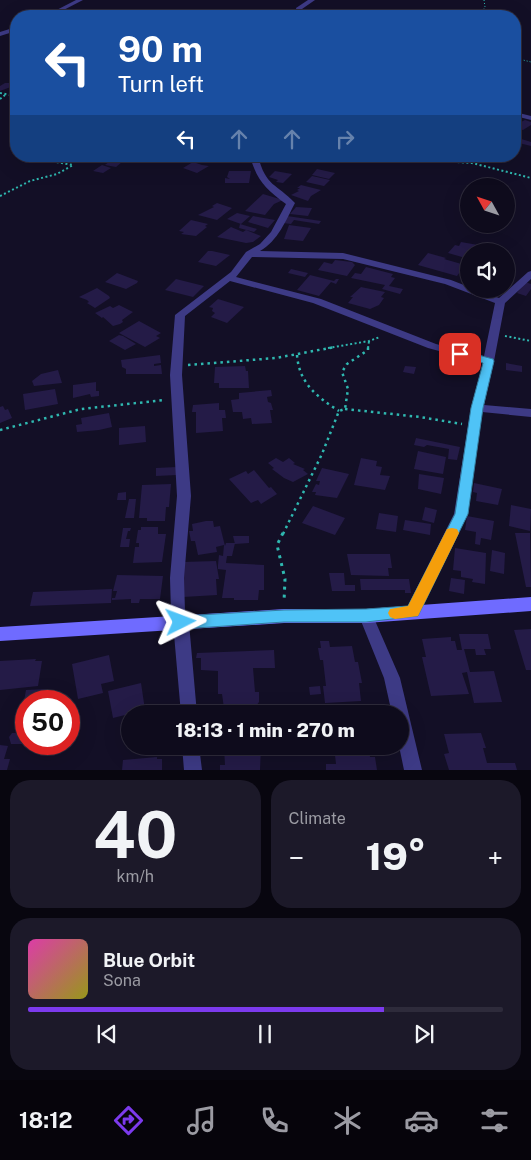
<!DOCTYPE html>
<meta charset="utf-8">
<style>
body{margin:0;font-family:"Public Sans",sans-serif;background:#1c1929;color:#f1f3f6;height:100vh;display:flex;flex-direction:column;font-size:19px;white-space:nowrap}
*{box-sizing:border-box;margin:0}
p{font-size:16px;color:#9b9ba3}
.icon{flex:none;width:28px;height:28px;fill:none;stroke:currentColor;stroke-width:2;stroke-linecap:round;stroke-linejoin:round}
.map{position:relative;height:770px;overflow:hidden}
.panel{display:flex;flex-direction:column;gap:10px;padding:10px;background:#08060f;flex:1}
.panel>*{flex:none}
.top-card{position:absolute;left:10px;top:10px;width:511px;height:152px;border-radius:20px;box-shadow:0 5px 20px #0002,0 0 0 1px #2e2b3b;background:#1a4fa0;color:#fff;overflow:hidden}
.needle{width:32px;rotate:310deg}
.fabs{position:absolute;left:460px;top:178px;display:grid;gap:10px}
.fabs a{display:grid;place-items:center;width:55px;height:55px;border-radius:50%;background:#0e0b1c;box-shadow:0 5px 20px #0002,0 0 0 1px #2e2b3b;font-size:25px}
.speed{position:absolute;left:15px;top:690px;display:flex;gap:10px;font-size:25px;font-weight:700;text-align:center}
.speed>*{display:grid;place-content:center;width:65px;height:65px;border-radius:50%;background:#0e0b1c;box-shadow:0 5px 20px #0002,0 0 0 1px #2e2b3b;line-height:1}
.speed .limit{border:8px solid #d22;background:#fff;color:#111}
.pin{position:absolute;display:grid;place-items:center;width:42px;height:42px;color:#fff;margin:-21px;border-radius:10px;box-shadow:0 2px 8px #0006}
.me{position:absolute;width:55px;margin:-28px;rotate:87deg;stroke-linejoin:round;filter:drop-shadow(0 0 4px #0008)}
.turn{display:flex;align-items:center;gap:18px;height:105px;padding:0 25px;font-size:22px}
.turn .icon{width:65px;height:65px;stroke-width:2.5}
.turn b{display:block;font-size:35px;line-height:42px}
.lanes{display:flex;align-items:center;height:48px;padding:0 25px;background:#0003;justify-content:center;gap:25px;direction:ltr}
.lanes .off{opacity:.35}
.big{font-size:38px;font-weight:800;line-height:1.1}
.panel .card{flex:1;display:flex;flex-direction:column;justify-content:center;gap:8px;min-width:0;padding:0 18px;border-radius:20px;background:#1c1929}
.panel .dial{align-items:center;gap:0}
.dial b{font-size:65px;line-height:1}
.song{display:flex;align-items:center;gap:15px}
.cover{width:60px;height:60px;border-radius:8px;background:linear-gradient(135deg,hsl(320 70% 55%),hsl(60 70% 35%))}
.played{height:5px;border-radius:2px;background:linear-gradient(90deg,#7c3aed 75%,#2e2b3b 75%)}
.keys{display:flex;justify-content:space-around;direction:ltr}
.heat{display:flex;justify-content:space-between;align-items:center;font-size:28px;direction:ltr}
.panel .tiles{flex:1;display:grid;gap:10px;grid-template-columns:1fr 1fr}
.card:last-child{grid-column:span 2}
.trip{position:absolute;left:121px;top:705px;width:288px;height:50px;border-radius:25px;background:#0e0b1c;box-shadow:0 5px 20px #0002,0 0 0 1px #2e2b3b;font-weight:800;line-height:50px;text-align:center}
.menu{display:flex;height:80px;justify-content:space-around;align-items:center;background:#06040b;color:#9b9ba3}
.menu .icon{width:35px;height:35px}
.menu .current{color:#7c3aed}
.menu b{font-size:22px;color:#f1f3f6}
.map>svg:first-child{display:block}
.building{fill:#241b47}
.lines{fill:none;stroke-linecap:round;stroke-linejoin:round}
.path-far3{stroke:#2fb8b0;stroke-width:1;stroke-dasharray:1 2;stroke-linecap:butt}
.path-far2{stroke:#2fb8b0;stroke-width:2;stroke-dasharray:2 2.5;stroke-linecap:butt}
.path-far1{stroke:#2fb8b0;stroke-width:2.5;stroke-dasharray:2.5 4;stroke-linecap:butt}
.path{stroke:#2fb8b0;stroke-width:3;stroke-dasharray:3 5;stroke-linecap:butt}
.minor{fill:#3d3a85;fill-rule:evenodd}
.secondary{fill:#6f6bff;fill-rule:evenodd}
.route{fill:#4fc3f7;stroke:#337fa1}
.slow{fill:#f59e0b}
</style>
<div class="map">
<svg width="531" height="770" viewBox="0 0 531 770">
<rect width="100%" height="100%" fill="#130f26"/>
<path class="building" d="M5 83H10L16 85 0 91V86Z
M525 120 531 122V125L523 130 515 128V122L519 123Z
M515 137 531 142V146L515 142Z
M62 156H78L83 157 74 163 56 160Z
M210 156H222L227 158 219 163 206 159Z
M110 161 115 162H122L116 167 105 165Z
M193 162 202 165 209 166 197 173 183 168Z
M102 165 111 168 103 173 93 171Z
M317 169 335 173 329 179 312 175Z
M229 171H251L249 183H225V178L230 179 227 177Z
M275 171 292 174 283 183 276 182 278 180 269 177Z
M312 176 330 180 324 186 306 182Z
M301 185 321 190 311 196 308 201 291 195 299 191 297 190 300 188H297Z
M263 194 283 200 274 204 265 215 245 211Z
M217 203 232 208 217 220 198 215 214 207 212 206Z
M296 207 312 208 308 216 290 214Z
M237 213 250 216 241 224 227 219Z
M253 216 275 220 268 228 248 222Z
M287 216 321 221 319 224 294 220 291 224 283 223Z
M191 220 208 224 205 226 207 227 196 236 181 234 184 232 179 231Z
M240 224 257 229 254 232 239 228Z
M289 225 311 228 303 241 284 239Z
M231 227 243 232 246 230 261 236 253 242 246 243 217 237Z
M461 242 478 245 476 251H469L467 256 469 259 448 253 455 245 459 246Z
M208 251H212L230 255 216 266 198 262Z
M428 253 446 258 444 259 465 265 457 276 418 265Z
M335 260 352 262 355 265 347 276 318 270 324 262 332 264Z
M366 267 393 274 391 277 395 278 389 286 403 289 400 294 382 289 385 285 351 278 355 273 361 274Z
M291 269 308 273 305 277 288 273Z
M117 273 138 281 137 283 126 289 105 282Z
M310 275 334 281 336 279H339L336 284 331 282 319 296 297 290Z
M176 279 204 286 193 297 165 290Z
M525 282 531 284V289L526 296 517 293Z
M361 287 385 292 381 297 384 298 379 305 370 309 348 303 353 297H350Z
M97 288 109 296 110 298 95 308 87 303 89 302 87 300 79 297Z
M218 299 244 307 227 323 211 317 215 313 212 311 213 308 209 307Z
M119 305 133 312 122 320 123 322 120 324 113 326 103 317 102 318 95 313 110 306 113 308Z
M139 321 161 333 156 336 160 338 145 347 119 333Z
M119 335 123 336 136 344 125 350 109 341Z
M160 355 161 363 154 364V366L161 365 162 374H126V369L122 367 121 360Z
M506 363 522 366V372L506 370Z
M245 366 246 371H248L249 388H219V383H214L215 367Z
M405 366 416 367 414 374 403 372Z
M58 370 62 383 34 386 32 381 41 374Z
M96 382V391H99V396L91 397 90 394 73 398V385Z
M55 389 58 404 25 410 23 394Z
M271 390 272 396 267 397 268 402 271 403 273 410H270L272 423 252 424 251 418 243 419 242 412H233L231 400 239 399V393Z
M219 403V410H225L226 418H222L223 431 196 433V412H192L193 405Z
M3 406 5 410 8 409 12 418 0 423V407Z
M109 413 112 427 99 430 77 432 76 425 82 424 81 418Z
M145 426 146 442 119 445V428Z
M416 438 460 447 457 460 448 459 449 449 427 445 424 447 414 445Z
M418 451 446 457 443 474 414 469Z
M276 458 283 462 289 458 295 463 293 464 305 469 303 470 308 474 293 482 284 478 272 469 274 468 268 463Z
M361 458 377 461 376 466 382 467 380 475 390 476 385 490 354 485Z
M177 467V475L156 476V468Z
M322 468 349 474 337 498 315 495 316 492H312L316 484 319 485 320 481H316Z
M254 470 269 488 271 487 277 494 261 504 258 500 251 503 229 479 246 471 248 474Z
M419 474 444 478 441 494 418 489Z
M474 483 502 489 498 505 476 501 477 493 473 492Z
M171 484 169 507H166L165 521H147V518H139L142 485Z
M126 492V500H117L118 493Z
M129 499H136L134 518H125Z
M511 505 531 509 530 531 509 526Z
M313 506 345 518 335 535 302 523Z
M425 507 437 510 434 523 422 520Z
M379 513 398 516 396 532 376 529Z
M467 516 494 521 491 540 481 538 480 545 475 544 476 532 465 530Z
M405 520 431 524 430 535 403 530Z
M206 521H213L214 527 220 526 225 546 226 543H235L232 556H227L226 563 264 565V590H259L258 600H234V598H222L226 570 218 569V565L219 555 223 556 224 545 216 547 217 552 198 555 195 541H191L189 531H193L192 524Z
M141 527H158V534H166L162 562 133 563 135 547H139V543H136L138 530H141Z
M123 528H131L130 531H128L126 539H130L129 547H120Z
M515 533H530L531 587H526Z
M233 536H249V543L235 544Z
M455 548 486 553 485 584 472 582 473 579 461 577V571L453 570Z
M492 550 505 553 504 574 490 571Z
M347 554H390L392 568H388L389 576 351 575Z
M216 561 219 579H216L217 595 183 597V562Z
M329 573H344L345 585H355V591H332Z
M117 575 163 576 160 599H140L139 603H131V599L112 600V598H115L117 591H113Z
M451 578 465 580 464 594 449 591Z
M360 579H409L411 593H405V590H361Z
M112 589 111 603 30 606 33 592Z
M531 629V670H526L514 630Z
M459 634H488L491 649H484L486 655H476L475 649H464L470 672 494 671 502 702 474 703 467 672 462 673 469 694 431 696 422 657H426L422 639 451 637V641H455L457 650H462Z
M320 641H329L330 647 352 646 355 662H358L362 683H359L361 701 325 703 323 686H326L323 660H320L318 648H321Z
M274 650 275 668H253L255 692H259V702L256 706 224 708 222 694H218V671L201 670V658H196L197 653Z
M109 655 114 681 101 684 103 693 78 699 72 664Z
M36 659 35 661H42L38 686 0 690V661Z
M141 683 145 710 113 718 108 691Z
M320 686 321 694 310 695 309 687Z
M47 689 45 701H26V712H22L26 690Z
M22 714H26V744H11L9 737 12 733H19Z
M481 733 486 748H483L487 763H515L517 770H449L444 754 449 753 444 734Z
M0 745 8 746 4 759H10L7 770H0Z
M261 746 260 770H220V765H225L224 748Z
M331 746H369L370 757H375L377 770H326V764H336L335 755H332Z
M157 757V759H162V770H122L123 760Z"/>
<g class="lines">
<path class="path-far3" d="M484 0 485 7 481 13 487 16
M515 58 531 62"/>
<path class="path-far2" d="M0 93 16 96
M0 99 5 95
M422 156 442 161 472 163 531 178
M0 196 30 181 57 174 73 165 56 162 52 159 54 156
M505 336 531 341
M328 348 369 341 380 337
M368 348 369 341"/>
<path class="path-far1" d="M297 355C299 383 317 397 339 411
M188 365 276 358 335 347
M345 409 420 417 462 424
M0 430 81 409 165 400
M283 534 322 454 339 411 345 409 348 389 342 372 347 364 368 350V347"/>
<path class="path" d="M283 533 277 545 285 579 284 602"/>
<path class="minor" d="M76 0H83L52 16H45Z
M308 0H315L302 9 303 12 307 16H301L297 13 296 8Z
M16 27V31L0 36V32Z
M515 112 531 116V120L515 116Z
M250 156H258C266 187 276 183 295 203 286 220 278 241 260 251L343 253 451 280 469 287V289H474L499 298 528 272 531 271V279L505 303 494 361 484 405 531 409V417L482 412 468 514 417 616 412 618 407 616 405 612 454 514 471 408 483 363 428 348 313 303 230 281 185 316 182 375 191 496 184 578 185 612 189 623 197 714H181L173 623 171 612 170 578 177 496 170 375 175 315 231 272 246 252 260 244 271 232 286 204C266 189 257 181 250 156ZM252 257 343 259 445 284 495 303 484 356 436 344 321 299 236 277Z
M366 610 371 612 373 616 400 678 422 770H404L399 746 400 714H392L384 678 359 616 361 612Z
M182 746H199L202 770H184Z"/>
<path class="secondary" d="M531 597V611L366 623H284L0 641V627L284 609H366Z"/>
</g>
<path class="route" d="M460 350 493 359 494 361 483 408 468 514 418 616 366 622H284L181 629 176 627 174 622 176 618 181 616 284 610 366 609 408 606 455 514 471 408 483 363 457 356 455 354 457 351Z"/>
<path class="slow" d="M452 528 457 529 459 533 418 616 395 619 390 617 388 613 390 609 408 606 447 529Z"/>
</svg>
<div class="fabs">
<a><svg class="needle" viewBox="-14 -14 28 28"><path d="M0-13l5 13h-10z" fill="#e53935"/><path d="M0 13l5-13h-10z" fill="#9b9ba3"/></svg></a>
<a><svg class="icon" aria-label="sound" viewBox="0 0 24 24"><path d="M4 9h4l5-4v14l-5-4H4zM17 9q2 3 0 6"/></svg></a>
</div>
<div class="speed"><div class="limit">50</div></div>
<div class="pin" style="left:460px;top:354px;background:#d93025"><svg class="icon" aria-label="arrive" viewBox="0 0 24 24"><path d="M6 21V4h12l-3 4 3 4H6"/></svg></div>
<svg class="me" style="left:181px;top:622px" viewBox="-20 -20 40 40"><path d="M0-17L14 15 0 8-14 15z" fill="#4fc3f7" stroke="#fff" stroke-width="4"/></svg>
<div class="trip">18:13 · 1 min · 270 m</div>
<div class="top-card">
<div class="turn"><svg class="icon" aria-label="left" viewBox="0 0 24 24"><path d="M17 20v-9H6M10 6l-5 5 5 5"/></svg><div><b>90 m</b>Turn left</div></div>
<div class="lanes"><svg class="icon" aria-label="left" viewBox="0 0 24 24"><path d="M17 20v-9H6M10 6l-5 5 5 5"/></svg><svg class="icon off" aria-label="ahead" viewBox="0 0 24 24"><path d="M12 20V5M6 11l6-6 6 6"/></svg><svg class="icon off" aria-label="ahead" viewBox="0 0 24 24"><path d="M12 20V5M6 11l6-6 6 6"/></svg><svg class="icon off" aria-label="right" viewBox="0 0 24 24"><path d="M7 20v-9h11M14 6l5 5-5 5"/></svg></div>
</div>
</div>
<section class="panel">
<div class="tiles">
<div class="card dial"><b>40</b><p>km/h</p></div>
<div class="card"><p>Climate</p>
<div class="heat"><a>−</a><b class="big">19°</b><a>+</a></div>
</div>
<div class="card">
<div class="song"><i class="cover"></i><div><b>Blue Orbit</b><p>Sona</p></div></div>
<div class="played"></div>
<div class="keys"><svg class="icon" aria-label="previous" viewBox="0 0 24 24"><path d="M18 5L8 12l10 7zM5 5v14"/></svg><svg class="icon" aria-label="pause" viewBox="0 0 24 24"><path d="M8 5v14M16 5v14"/></svg><svg class="icon" aria-label="next" viewBox="0 0 24 24"><path d="M6 5l10 7-10 7zM19 5v14"/></svg></div>
</div>
</div>
</section>
<nav class="menu">
<b>18:12</b>
<svg class="icon current" aria-label="directions" viewBox="0 0 24 24"><path d="M12 3l9 9-9 9-9-9zM9 14v-3h6M13 9l2 2-2 2"/></svg>
<svg class="icon" aria-label="music" viewBox="0 0 24 24"><path d="M9 18V5l10-2v13"/><circle cx="6" cy="18" r="3"/><circle cx="16" cy="16" r="3"/></svg>
<svg class="icon" aria-label="phone" viewBox="0 0 24 24"><path d="M5 4h4l2 5-3 2q2 4 5 5l2-3 5 2v4C11 20 4 13 5 4z"/></svg>
<svg class="icon" aria-label="climate" viewBox="0 0 24 24"><path d="M12 3v18M4 7l16 10M4 17L20 7"/></svg>
<svg class="icon" aria-label="car" viewBox="0 0 24 24"><path d="M5 17H2v-5l4-1 3-4h7l3 4 3 1v5h-3M9 17h6M6 11h13"/><circle cx="7" cy="17" r="2"/><circle cx="17" cy="17" r="2"/></svg>
<svg class="icon" aria-label="filters" viewBox="0 0 24 24"><path d="M4 7h16M4 17h16"/><circle cx="9" cy="7" r="2"/><circle cx="15" cy="17" r="2"/></svg>
</nav>
